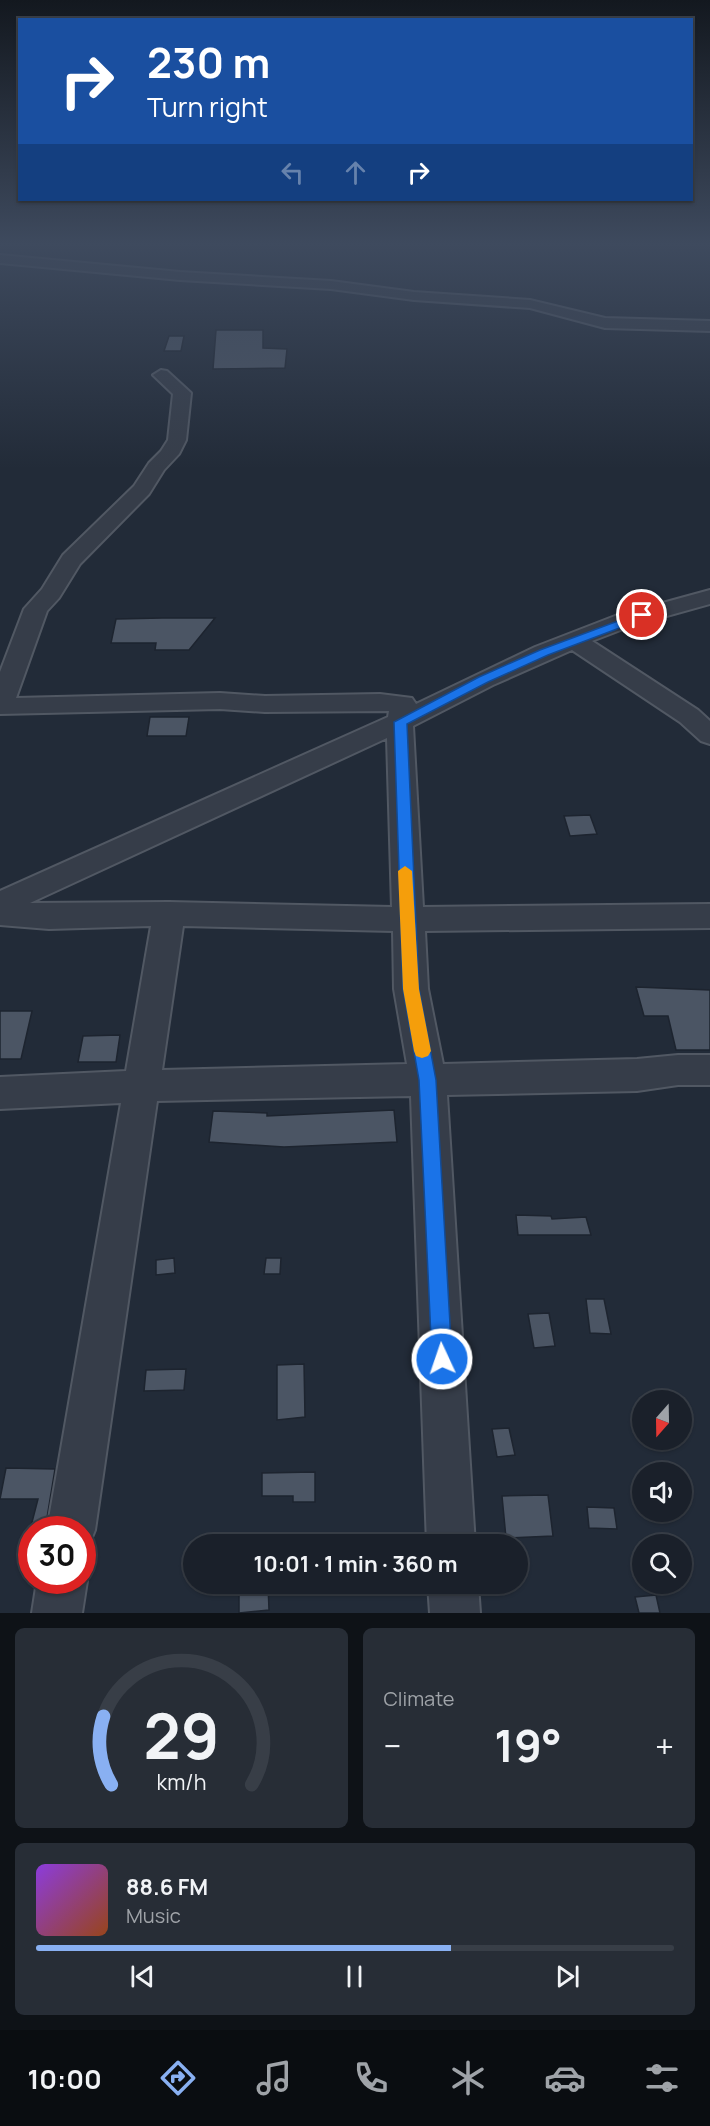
<!DOCTYPE html>
<meta charset="utf-8">
<style>
body{margin:0;font-family:Manrope,sans-serif;background:#272d36;color:#f1f3f6;height:100vh;display:flex;flex-direction:column;font-size:22px;white-space:nowrap}
*{box-sizing:border-box;margin:0}
p{font-size:20px;color:#9fa3a8}
.icon{flex:none;width:33px;height:33px;fill:none;stroke:currentColor;stroke-width:2;stroke-linecap:round;stroke-linejoin:round}
.map{position:relative;height:1613px;overflow:hidden}
.details{display:flex;flex-direction:column;gap:15px;padding:15px;background:#0e1217;flex:1}
.details>*{flex:none}
.hud{position:absolute;left:18px;top:18px;width:675px;height:183px;border-radius:0px;box-shadow:0 2px 4px #0004,0 0 0 2px #383e47;background:#1a4fa0;color:#fff;overflow:hidden}
.needle{width:39px;rotate:200deg}
.fabs{position:absolute;left:632px;top:1390px;display:grid;gap:12px}
.fabs a{display:grid;place-items:center;width:60px;height:60px;border-radius:50%;background:#1a202a;box-shadow:0 2px 4px #0004,0 0 0 2px #383e47;font-size:30px}
.speed{position:absolute;left:18px;top:1516px;display:flex;gap:12px;font-size:30px;font-weight:700;text-align:center}
.speed>*{display:grid;place-content:center;width:78px;height:78px;border-radius:50%;background:#1a202a;box-shadow:0 2px 4px #0004,0 0 0 2px #383e47;line-height:1}
.speed .limit{border:9px solid #d22;background:#fff;color:#111}
.pin{position:absolute;display:grid;place-items:center;width:51px;height:51px;color:#fff;margin:-26px;border:3px solid #fff;border-radius:50%;box-shadow:0 2px 6px #0007}
.me{position:absolute;width:66px;margin:-33px;rotate:357deg;stroke-linejoin:round;filter:drop-shadow(0 0 4px #0008)}
.turn{display:flex;align-items:center;gap:21px;height:126px;padding:0 30px;font-size:27px}
.turn .icon{width:78px;height:78px;stroke-width:2.5}
.turn b{display:block;font-size:42px;line-height:51px}
.lanes{display:flex;align-items:center;height:57px;padding:0 30px;background:#0003;justify-content:center;gap:30px;direction:ltr}
.lanes .off{opacity:.35}
.big{font-size:45px;font-weight:700;line-height:1.1}
.details .tile{flex:1;display:flex;flex-direction:column;justify-content:center;gap:9px;min-width:0;padding:0 21px;border-radius:9px;background:#272d36}
.details .dial{align-items:center;gap:0}
.dial svg{height:156px;overflow:visible;fill:none;stroke:#383e47;stroke-width:7;stroke-linecap:round;text-anchor:middle}
.dial text{fill:#f1f3f6;stroke:none}
.song{display:flex;align-items:center;gap:18px}
.cover{width:72px;height:72px;border-radius:9px;background:linear-gradient(135deg,hsl(270 70% 55%),hsl(20 70% 35%))}
.played{height:6px;border-radius:3px;background:linear-gradient(90deg,#89b0f2 65%,#383e47 65%)}
.keys{display:flex;justify-content:space-around;direction:ltr}
.heat{display:flex;justify-content:space-between;align-items:center;font-size:33px;direction:ltr}
.details .tiles{flex:1;display:grid;gap:15px;grid-template-columns:1fr 1fr}
.tile:last-child{grid-column:span 2}
.trip{position:absolute;left:183px;top:1534px;width:345px;height:60px;border-radius:30px;background:#1a202a;box-shadow:0 2px 4px #0004,0 0 0 2px #383e47;font-weight:700;line-height:60px;text-align:center}
.tabs{display:flex;height:96px;justify-content:space-around;align-items:center;background:#0a0d11;color:#9fa3a8}
.tabs .icon{width:42px;height:42px}
.tabs .on{color:#89b0f2}
.tabs b{font-size:27px;color:#f1f3f6}
.map>svg:first-child{display:block}
.building{fill:#4b5564;stroke:#1d242f;stroke-width:1.5}
.lines{fill:none;stroke-linecap:round;stroke-linejoin:round}
.minor-casing{stroke:#515863;stroke-width:4}
.minor{fill:#363d49;fill-rule:evenodd}
.route{fill:#1a73e8;stroke:#114b97;stroke-width:1.5}
.slow{fill:#f59e0b}
</style>
<div class="map">
<svg width="710" height="1613" viewBox="0 0 710 1613">
<rect width="100%" height="100%" fill="#222b38"/>
<path class="building" d="M216 330H263V348L287 349 285 368 213 369Z
M169 336H184L181 351H164Z
M162 618H215L189 650H155L156 643H111L116 619Z
M150 717H189L186 736H147Z
M590 815 597 834 570 836 564 816Z
M636 987 710 990V1050H676L668 1016H644Z
M0 1011H32L21 1059H0Z
M120 1035 116 1062H78L83 1036Z
M394 1110 397 1142 284 1147 209 1142 213 1111 267 1113V1116Z
M516 1215 551 1216 552 1219 586 1217 591 1235H518Z
M174 1258 175 1273 156 1275V1260Z
M266 1258H281L280 1274H264Z
M586 1299H604L611 1334 590 1333Z
M549 1313 555 1346 534 1348 528 1314Z
M304 1364 305 1417 277 1420V1365Z
M186 1369 184 1390 144 1391 146 1370Z
M509 1428 515 1455 497 1457 492 1429Z
M6 1468 55 1469 45 1530H30L38 1499H0Z
M315 1472V1502H293V1496H262V1473Z
M548 1495 553 1536 506 1538 502 1496Z
M587 1507 614 1508 617 1529 589 1528Z
M239 1584H268L269 1610 239 1613Z
M656 1595 660 1613H639L635 1597Z"/>
<g class="lines">
<g class="minor-casing">
<path id="minor" d="M0 255 180 272 331 281 414 292 530 300 605 318 710 321V331L605 328 530 308 414 300 331 289 180 280 0 263Z
M161 370 167 371 191 393 186 440 179 454 164 470 149 494 80 564 59 598 47 611 16 698 220 693 265 696 380 694 412 698 416 704 535 647 615 616 710 590V604L631 626 592 641 698 710 710 721V744L701 741 680 722 572 650 493 685 413 726 423 907 710 904V928L425 931 428 989 443 1064 637 1059 678 1055H710V1085H678L637 1091 447 1095 475 1545H427L411 1096 157 1101 95 1530 88 1547 82 1549V1530H47L121 1103 0 1109V1077L126 1071 151 926 49 929 0 925V891L388 717 389 711 265 712 220 709 0 714V672L24 609 42 589 63 555 134 486 149 463 161 451 168 440 173 394 153 375ZM387 738 392 907 169 902 30 903ZM183 926 393 931 394 989 407 1064 162 1070Z
M82 1571 87 1581 82 1613H32L37 1581H82Z
M428 1584H478L480 1613H430Z"/>
</g>
<use href="#minor" class="minor"/>
</g>
<linearGradient id="sky" x2="0" y2="1"><stop stop-color="#13181f"/><stop offset="0.52" stop-color="#3e4a5e"/><stop offset="1" stop-color="#3e4a5e" stop-opacity="0"/></linearGradient>
<rect width="710" height="469" fill="url(#sky)"/>
<path class="route" d="M642 612 646 613V618L548 655 488 682 407 724 419 989 436 1080 452 1359 449 1366 442 1369 435 1366 432 1359 419 1080 403 989 394 722 479 677 540 650Z"/>
<path class="slow" d="M405 866 412 871 419 989 431 1051 428 1056 422 1058 416 1056 414 1051 403 989 398 871Z"/>
</svg>
<div class="fabs">
<a><svg class="needle" viewBox="-14 -14 28 28"><path d="M0-13l5 13h-10z" fill="#e53935"/><path d="M0 13l5-13h-10z" fill="#9fa3a8"/></svg></a>
<a><svg class="icon" aria-label="sound" viewBox="0 0 24 24"><path d="M4 9h4l5-4v14l-5-4H4zM17 9q2 3 0 6"/></svg></a>
<a><svg class="icon" aria-label="search" viewBox="0 0 24 24"><circle cx="10" cy="10" r="6"/><path d="M15 15l6 6"/></svg></a>
</div>
<div class="speed"><div class="limit">30</div></div>
<div class="pin" style="left:642px;top:615px;background:#d93025"><svg class="icon" aria-label="arrive" viewBox="0 0 24 24"><path d="M6 21V4h12l-3 4 3 4H6"/></svg></div>
<svg class="me" style="left:442px;top:1359px" viewBox="-20 -20 40 40"><circle r="17" fill="#1a73e8" stroke="#fff" stroke-width="3"/><path d="M0-11L8 9 0 5-8 9z" fill="#fff"/></svg>
<div class="trip">10:01 · 1 min · 360 m</div>
<div class="hud">
<div class="turn"><svg class="icon" aria-label="right" viewBox="0 0 24 24"><path d="M7 20v-9h11M14 6l5 5-5 5"/></svg><div><b>230 m</b>Turn right</div></div>
<div class="lanes"><svg class="icon off" aria-label="left" viewBox="0 0 24 24"><path d="M17 20v-9H6M10 6l-5 5 5 5"/></svg><svg class="icon off" aria-label="ahead" viewBox="0 0 24 24"><path d="M12 20V5M6 11l6-6 6 6"/></svg><svg class="icon" aria-label="right" viewBox="0 0 24 24"><path d="M7 20v-9h11M14 6l5 5-5 5"/></svg></div>
</div>
</div>
<section class="details">
<div class="tiles">
<div class="tile dial"><svg viewBox="0 0 100 80">
<path d="M14 69A42 42 0 1 1 86 69"/>
<path d="M14 69A42 42 0 0 1 10 34" stroke="#89b0f2"/>
<text x="50" y="56" font-size="32" font-weight="700">29</text>
<text x="50" y="72" font-size="11">km/h</text>
</svg></div>
<div class="tile"><p>Climate</p>
<div class="heat"><a>−</a><b class="big">19°</b><a>+</a></div>
</div>
<div class="tile">
<div class="song"><i class="cover"></i><div><b>88.6 FM</b><p>Music</p></div></div>
<div class="played"></div>
<div class="keys"><svg class="icon" aria-label="previous" viewBox="0 0 24 24"><path d="M18 5L8 12l10 7zM5 5v14"/></svg><svg class="icon" aria-label="pause" viewBox="0 0 24 24"><path d="M8 5v14M16 5v14"/></svg><svg class="icon" aria-label="next" viewBox="0 0 24 24"><path d="M6 5l10 7-10 7zM19 5v14"/></svg></div>
</div>
</div>
</section>
<nav class="tabs">
<b>10:00</b>
<svg class="icon on" aria-label="directions" viewBox="0 0 24 24"><path d="M12 3l9 9-9 9-9-9zM9 14v-3h6M13 9l2 2-2 2"/></svg>
<svg class="icon" aria-label="music" viewBox="0 0 24 24"><path d="M9 18V5l10-2v13"/><circle cx="6" cy="18" r="3"/><circle cx="16" cy="16" r="3"/></svg>
<svg class="icon" aria-label="phone" viewBox="0 0 24 24"><path d="M5 4h4l2 5-3 2q2 4 5 5l2-3 5 2v4C11 20 4 13 5 4z"/></svg>
<svg class="icon" aria-label="climate" viewBox="0 0 24 24"><path d="M12 3v18M4 7l16 10M4 17L20 7"/></svg>
<svg class="icon" aria-label="car" viewBox="0 0 24 24"><path d="M5 17H2v-5l4-1 3-4h7l3 4 3 1v5h-3M9 17h6M6 11h13"/><circle cx="7" cy="17" r="2"/><circle cx="17" cy="17" r="2"/></svg>
<svg class="icon" aria-label="filters" viewBox="0 0 24 24"><path d="M4 7h16M4 17h16"/><circle cx="9" cy="7" r="2"/><circle cx="15" cy="17" r="2"/></svg>
</nav>
